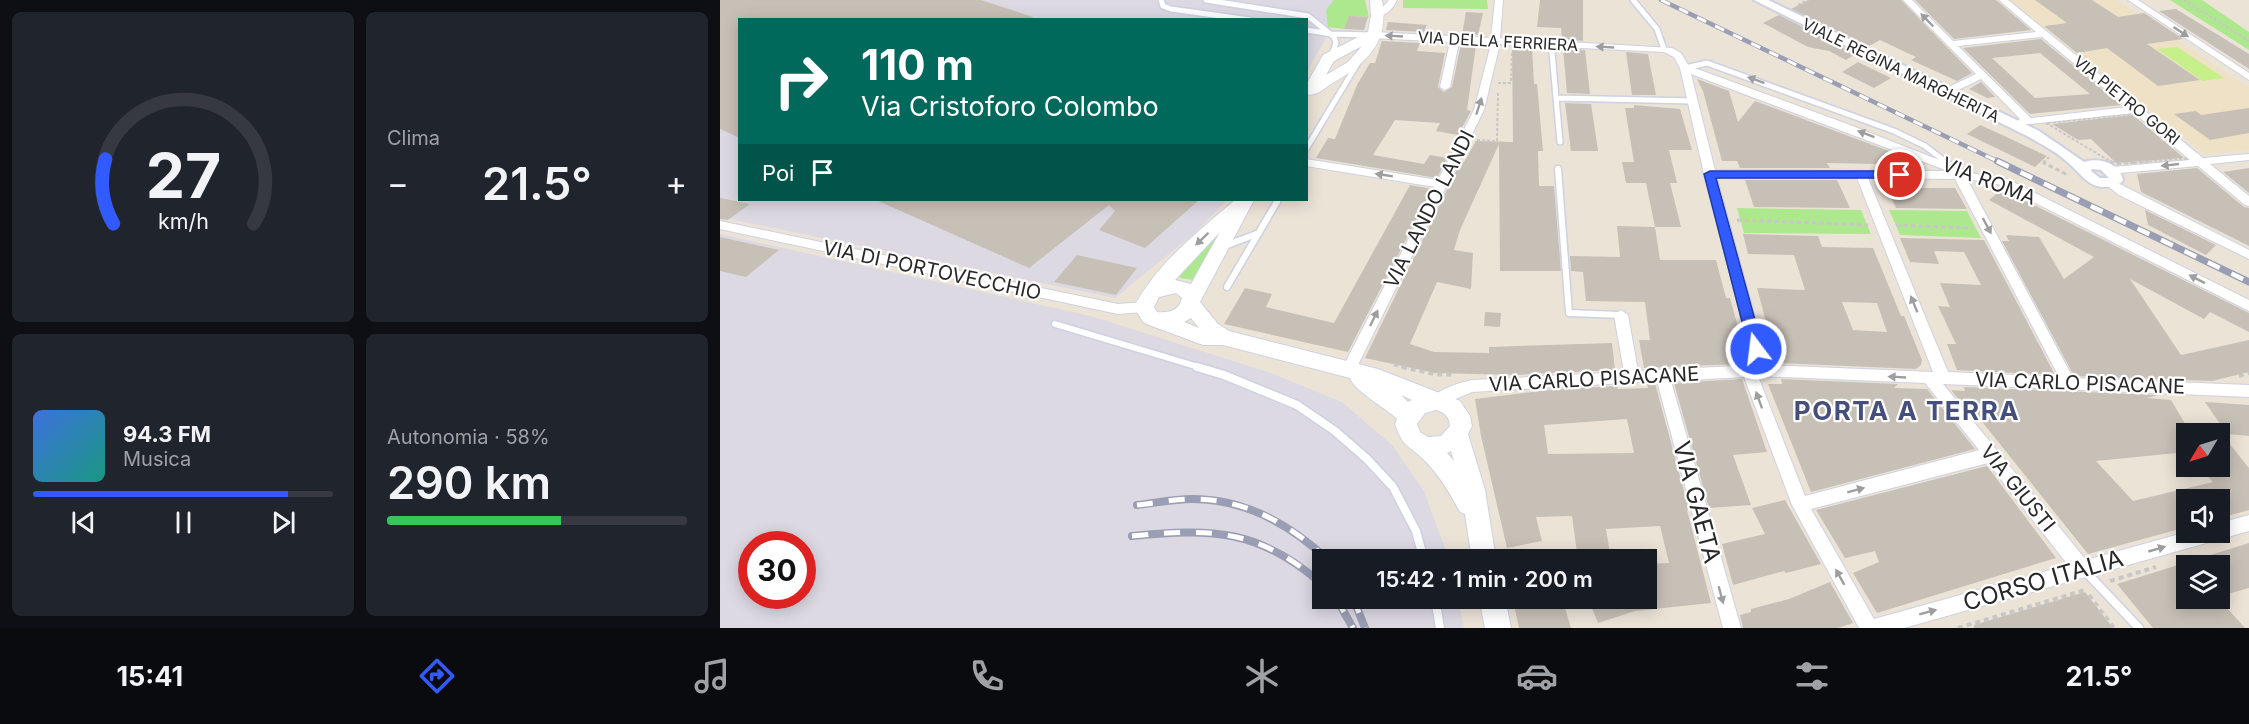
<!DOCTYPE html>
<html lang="it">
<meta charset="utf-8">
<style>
body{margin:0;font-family:Inter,sans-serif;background:#20242c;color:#f1f3f6;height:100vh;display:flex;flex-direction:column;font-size:22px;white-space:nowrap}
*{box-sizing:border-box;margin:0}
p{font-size:20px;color:#9ea1a6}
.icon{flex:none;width:33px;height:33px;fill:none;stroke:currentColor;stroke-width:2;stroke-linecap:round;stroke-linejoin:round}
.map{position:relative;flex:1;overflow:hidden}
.drawer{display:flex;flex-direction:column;gap:12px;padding:12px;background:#0d0f14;width:720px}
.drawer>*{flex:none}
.guide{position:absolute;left:18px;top:18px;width:570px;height:183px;border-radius:0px;box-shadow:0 3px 15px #0003;background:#00695c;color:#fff;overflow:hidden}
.needle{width:39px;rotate:232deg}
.buttons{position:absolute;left:1456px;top:423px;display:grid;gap:12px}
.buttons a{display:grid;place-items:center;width:54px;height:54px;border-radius:0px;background:#171b24;box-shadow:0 3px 15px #0003;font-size:30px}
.speed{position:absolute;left:18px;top:531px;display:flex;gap:12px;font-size:30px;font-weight:700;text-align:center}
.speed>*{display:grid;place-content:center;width:78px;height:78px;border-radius:50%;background:#171b24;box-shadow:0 3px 15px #0003;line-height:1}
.speed .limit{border:9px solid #d22;background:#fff;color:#111}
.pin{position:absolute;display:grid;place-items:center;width:51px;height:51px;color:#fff;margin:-26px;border:3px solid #fff;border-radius:50%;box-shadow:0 2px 6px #0007}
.me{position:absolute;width:66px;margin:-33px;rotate:345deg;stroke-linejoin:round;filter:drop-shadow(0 0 4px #0008)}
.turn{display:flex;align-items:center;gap:21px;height:126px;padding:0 24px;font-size:27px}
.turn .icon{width:78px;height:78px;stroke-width:2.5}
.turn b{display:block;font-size:42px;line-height:51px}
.then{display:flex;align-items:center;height:57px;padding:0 24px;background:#0003;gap:12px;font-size:22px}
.big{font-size:45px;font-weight:600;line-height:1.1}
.drawer .tile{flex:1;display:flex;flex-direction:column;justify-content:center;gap:9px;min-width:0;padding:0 21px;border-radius:9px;background:#20242c}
.drawer .dial{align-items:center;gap:0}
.dial svg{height:156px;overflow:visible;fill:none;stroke:#363941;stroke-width:7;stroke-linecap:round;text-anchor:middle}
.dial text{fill:#f1f3f6;stroke:none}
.song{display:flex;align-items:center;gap:18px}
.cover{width:72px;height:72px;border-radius:9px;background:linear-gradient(135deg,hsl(220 70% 55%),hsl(170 70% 35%))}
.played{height:6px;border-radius:3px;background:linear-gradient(90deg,#315bff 85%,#363941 85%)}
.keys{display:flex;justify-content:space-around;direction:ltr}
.heat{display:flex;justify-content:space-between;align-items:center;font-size:33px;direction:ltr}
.charge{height:9px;border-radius:4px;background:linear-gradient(90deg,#34c759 58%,#363941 0)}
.drawer .tiles{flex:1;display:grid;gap:12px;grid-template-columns:repeat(2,1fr)}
.trip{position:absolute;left:592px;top:549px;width:345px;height:60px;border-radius:0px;background:#171b24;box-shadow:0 3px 15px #0003;font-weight:600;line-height:60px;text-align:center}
.tabs{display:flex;height:96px;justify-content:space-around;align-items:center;background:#090b0e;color:#9ea1a6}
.tabs .icon{width:42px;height:42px}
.tabs .on{color:#315bff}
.tabs b{font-size:27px;color:#f1f3f6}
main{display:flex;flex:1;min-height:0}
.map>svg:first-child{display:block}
.industrial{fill:#dcd9e3;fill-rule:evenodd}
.education{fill:#efe1c5}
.green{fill:#aee88e}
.pitch{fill:#c6f089}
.building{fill:#c7c0b7;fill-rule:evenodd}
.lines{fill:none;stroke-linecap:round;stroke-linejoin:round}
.service-far2-casing{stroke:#cdd1e2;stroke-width:8}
.service-far1-casing{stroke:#cdd1e2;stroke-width:9}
.service-casing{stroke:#cdd1e2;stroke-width:11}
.minor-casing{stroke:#cdd1e2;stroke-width:2}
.tertiary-casing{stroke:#cdd1e2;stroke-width:4}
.secondary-casing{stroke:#cdd1e2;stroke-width:2}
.path-far2{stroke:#c7c7c7;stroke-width:2;stroke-dasharray:3 2;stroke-linecap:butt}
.path-far1{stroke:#c7c7c7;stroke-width:3;stroke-dasharray:4.5 3;stroke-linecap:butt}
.path{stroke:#c7c7c7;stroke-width:4;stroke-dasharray:5 4;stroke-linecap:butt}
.service-far2{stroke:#fff;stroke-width:5}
.service-far1{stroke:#fff;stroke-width:6}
.service{stroke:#fff;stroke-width:8}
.minor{fill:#fff;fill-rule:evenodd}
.tertiary{fill:#fff;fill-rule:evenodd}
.secondary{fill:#fff;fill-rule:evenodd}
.rail-far2-casing{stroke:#9a9eb4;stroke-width:4.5}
.rail-far1-casing{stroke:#9a9eb4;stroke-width:7}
.rail-casing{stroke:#9a9eb4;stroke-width:8}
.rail-far2{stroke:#fff;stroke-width:3;stroke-dasharray:10;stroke-linecap:butt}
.rail-far1{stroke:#fff;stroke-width:4.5;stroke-dasharray:13;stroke-linecap:butt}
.rail{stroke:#fff;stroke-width:5;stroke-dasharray:16;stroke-linecap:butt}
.oneway{fill:#9e9e9e}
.route{fill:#315bff;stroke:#203ba6;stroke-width:1.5}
.labels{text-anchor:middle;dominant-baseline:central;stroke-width:4.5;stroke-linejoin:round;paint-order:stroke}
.far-street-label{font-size:16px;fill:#282828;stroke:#fff}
.street-label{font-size:20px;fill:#282828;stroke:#fff}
.near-street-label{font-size:24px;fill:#282828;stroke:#fff}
.district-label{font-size:26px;font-weight:bold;letter-spacing:1.5px;fill:#454f7b;stroke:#fff}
</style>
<main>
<section class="drawer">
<div class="tiles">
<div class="tile dial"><svg viewBox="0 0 100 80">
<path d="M14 69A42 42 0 1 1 86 69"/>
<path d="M14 69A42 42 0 0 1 10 36" stroke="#315bff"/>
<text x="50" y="56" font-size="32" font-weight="700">27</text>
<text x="50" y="72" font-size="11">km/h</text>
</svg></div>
<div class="tile"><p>Clima</p>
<div class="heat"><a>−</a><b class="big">21.5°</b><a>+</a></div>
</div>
<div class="tile">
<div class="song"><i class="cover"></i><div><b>94.3 FM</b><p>Musica</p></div></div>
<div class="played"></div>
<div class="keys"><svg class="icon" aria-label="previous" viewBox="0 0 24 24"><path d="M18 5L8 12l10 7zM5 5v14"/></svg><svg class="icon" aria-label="pause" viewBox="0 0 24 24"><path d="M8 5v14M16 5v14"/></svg><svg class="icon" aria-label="next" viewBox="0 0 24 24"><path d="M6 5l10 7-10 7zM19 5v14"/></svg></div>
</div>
<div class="tile"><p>Autonomia · 58%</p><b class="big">290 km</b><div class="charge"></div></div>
</div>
</section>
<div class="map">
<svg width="1529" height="628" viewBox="0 0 1529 628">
<rect width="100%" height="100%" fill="#ece3d7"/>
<path class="industrial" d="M0 0H623L606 15 611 29 587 72 586 20H20V200H507L477 231 395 298 0 217Z
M0 234 371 316 551 373 622 402 672 445 704 491 729 559 603 560V598L738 599 744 628H0ZM32 544H82V596H32Z"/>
<path class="education" d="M1289 0H1396L1529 88V150L1484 154Z"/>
<path class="green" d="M614 0H645L649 17 630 16 624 29 608 27 606 10Z
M683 0H767L768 9 683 8Z
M1450 0H1482L1529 32V50Z
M1017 208 1141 210 1151 234 1024 233Z
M1169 210 1247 211 1261 238 1180 235Z
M508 223 473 280 460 278 458 275Z"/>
<path class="pitch" d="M1457 47 1504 78 1483 81 1437 49Z"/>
<path class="building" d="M0 0H261L313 17V20H20V138L0 129Z
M820 0H863V41L842 39 841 28 817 27Z
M1089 0H1181L1252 73 1237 81 1191 60 1196 57 1160 40 1149 46 1071 9Z
M1195 0H1276L1311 30 1234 39Z
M1315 0H1372L1398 17 1424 13 1463 39 1427 44 1480 80 1438 86 1387 48 1357 53 1324 26 1347 23Z
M1456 9 1529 54V69L1439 11Z
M746 12 763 13 758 35 742 34Z
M1059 15 1136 54 1126 60 1109 51 1088 47 1043 23Z
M629 16 648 17 644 30 624 29Z
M668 22 707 25 704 32 666 30Z
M1321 39 1401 105 1310 114 1243 48ZM1320 53 1370 94 1315 98 1272 58Z
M662 41 700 43 697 51 725 53 718 87 724 92 732 87 741 44 756 45 747 110 751 111 738 135 716 131 720 123 675 120 653 155 704 164 710 155 727 158 717 178 596 158 608 138 615 139 637 85 650 63H655Z
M792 47 812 48 814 84H817L823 151H818L819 186H834L841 271H780L779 144 740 230 734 250 753 253 751 289 717 282 690 344 714 352 769 353V347L892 343 895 370 795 375 715 373 645 358 741 161 744 162 756 141 793 142Z
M843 49 865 50 870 94 847 93Z
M906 52 928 54 936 95H912Z
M1138 62 1171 78 1154 88 1122 72Z
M977 79 1009 91 1018 122 1035 101 1206 165 1107 163 1110 168H1020L1017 161H1002L983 91Z
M1261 82 1275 97 1267 98 1249 89Z
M845 103 871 104 878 151H851Z
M914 105 960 109 972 150H949L957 183H950L961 227H935L926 183H906L902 162H914L905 108H914Z
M1529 108V133L1490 140 1454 114 1476 111 1481 115Z
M1413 115 1464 158 1396 163 1371 139 1358 140 1332 124Z
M1260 125 1278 133 1327 156 1315 167 1247 134Z
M1477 168 1524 207 1529 208V246L1421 192 1417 174Z
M1529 168V193L1503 172Z
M1025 180H1117L1130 208 1034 207Z
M690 185 712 189 628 352 504 324 525 288 552 294 546 307 614 323Z
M1167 188H1235L1247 209 1176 208Z
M1282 189 1529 313V332L1490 312 1484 319 1410 279 1461 355 1529 340V372L1492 381 1354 376 1282 241H1289L1286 235 1319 237 1344 279 1374 257 1269 200Z
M0 198 30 204 8 220 0 219Z
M156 200H479L425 248 379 230 395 211 389 205 309 268Z
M1425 210 1496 245 1486 255 1428 225Z
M897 226 935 227 940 260H996L1006 298H1010L1025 353 1014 356 1017 364 924 368 919 340H930L925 302 866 301 863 272 851 271 850 256 900 257Z
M1023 234 1098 236 1102 247 1153 248 1181 316H1184L1202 360 1201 365 1196 369 1057 363 1037 288 1085 290 1074 255 1028 254ZM1122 302 1157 303 1167 332 1133 330Z
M0 237 59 250 26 277 0 271Z
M1180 238 1264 240 1335 375 1237 370 1227 344H1236L1218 306 1230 307 1220 283 1261 285 1244 252 1214 251 1219 264 1190 262Z
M357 255 394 263 417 268 396 295 334 282Z
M765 312 781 313 780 327 764 326Z
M1022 379 1047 452 1013 455 1031 505 989 508 954 383Z
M1061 379 1178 384 1174 388 1207 389 1255 449 1091 492 1048 384H1062Z
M935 383 969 510H967L991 603 915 611 878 623 871 606 893 598H927V564L949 563 940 526 886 529 891 560H858L852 516 816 517 822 541 787 548 761 436 755 399 838 389 897 386 898 389 928 388 927 384ZM907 419 914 453 828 454 824 425Z
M1244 387 1438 395 1427 398 1451 400 1467 427V452L1376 461 1413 501 1493 482 1478 466H1500V432L1529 468V510L1500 518V500H1467V527L1368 554 1247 403 1244 406 1231 390 1245 391Z
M1485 402 1529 405V436L1507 434Z
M1267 466 1336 558 1157 613 1133 573 1159 562 1155 551 1125 558 1096 510Z
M1065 500 1101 564 1066 573 1064 571 1013 585 1002 544 1045 534 1032 508Z
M1529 543V588L1500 596V566H1467V598H1498L1525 628H1433L1397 584Z
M1110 582 1133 623 1118 628H1023L1020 615 1031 612V609L1069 599Z
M1365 592 1393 628H1254V625Z
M832 598H842L851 628H799L794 605Z"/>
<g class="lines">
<g class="service-far2-casing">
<path id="service-far2" d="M441 0 443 6 451 9 530 20
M486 0 588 16 614 37 616 43 612 54
M913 0 937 29 944 49
M586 30 612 34 650 35
M832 52 836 98 973 101
M965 68 987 63 1174 131 1205 146 1227 163
M836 98 840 142
M586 149 639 61"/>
</g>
<g class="service-far1-casing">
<path id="service-far1" d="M1225 161 1232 167
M838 169 849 313 901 315
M502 247 539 233
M507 287 558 200
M335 324 482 368"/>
</g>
<g class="service-casing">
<path id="service" d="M477 367 504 375 577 405 615 431 647 459 673 487 696 531 704 560
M1365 571 1419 628
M715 598 720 628"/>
</g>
<g class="minor-casing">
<path id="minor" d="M669 0H677C673 8 666 17 656 16V12L666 4Z
M775 0H783L780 38 952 48 961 53 969 66 1130 125 1255 174 1285 178 1529 300V311L1278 184 1247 179 1353 378 1529 385V397L1223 384 1366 560 1467 532H1500V523L1529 515V531L1184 628H1139L1072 505 1024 377 951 381 1021 628H1003L937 381 752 392 717 407 712 405 710 401C717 389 739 383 752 380L904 372 894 315 901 310 908 315 918 371 1034 365 984 174 960 68 954 57 944 52 780 44 764 110 633 375H623L621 371 715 187 586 166V159L718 180 754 110 771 44 739 42 730 87 725 90 720 87 730 42 653 38 648 35 653 32 771 38ZM971 74 1228 171 995 170ZM997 178H1137L1213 372 1048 365ZM1148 178 1235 179 1339 377 1228 372ZM1038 376 1205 383 1259 450 1085 496ZM1268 463 1348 565 1154 619 1091 509Z
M1183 0H1192L1233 41 1316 32 1279 0H1288L1483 158 1529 154V160L1490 164 1529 196V206L1525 205 1478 166 1389 174 1387 171 1393 167 1470 160 1414 113 1301 125 1296 122 1300 119 1261 79 1230 94H1222V90L1256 74ZM1322 37 1407 107 1311 118 1238 46Z
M1408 0H1418L1529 73V80Z
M1390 179 1529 250V259L1399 195 1384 183Z
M0 221 398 304 424 302 431 307 424 312 398 314 0 229Z"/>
</g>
<g class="tertiary-casing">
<path id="tertiary" d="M1034 0H1048L1319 131 1364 162C1379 157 1400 163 1403 180L1401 183C1370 195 1366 177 1345 160 1335 151 1321 144 1309 137ZM1372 169 1381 170 1389 178H1380L1371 171Z"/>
</g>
<g class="secondary-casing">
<path id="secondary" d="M650 0H662C670 44 645 64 611 84 603 89 596 97 586 94V85L603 55 648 32 651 16ZM642 46 628 62 606 75 614 61Z
M515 200H534L480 302 498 324 509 331 658 369 740 401 750 416 752 426 748 434 765 490 776 560H752L745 514 740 512C731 495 721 478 708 464 691 445 684 451 675 424L677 419C666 408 633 390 630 378L503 345H483L429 325 423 322 414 307C436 264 479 231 515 200ZM500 232 471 284 455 280ZM456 293 462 298C459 311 449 313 437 312L434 307 439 297ZM471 318 479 328 464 322ZM681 395 692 400 688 402ZM716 410C725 413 729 416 730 426L721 436 708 437 700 432 697 424 705 413ZM731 451 734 461 727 453Z
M759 598H785L791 628H765Z"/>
</g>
<path class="path-far2" d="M1464 0 1529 41
M1078 5 1088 0
M778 83H791L792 52
M757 140 777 141 778 92
M1324 163 1329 157
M1393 163 1326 123 1418 114 1472 158 1410 163"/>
<path class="path-far1" d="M1325 161 1324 163 1348 175
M1390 161 1395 164 1429 161
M1017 220 1148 225
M1176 225 1253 228
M674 365 689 368"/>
<path class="path" d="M682 367 714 374 735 375
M1519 376 1529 373
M1390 581 1436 567
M1369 595 1394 628
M1238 628 1365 590"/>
<use href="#service-far2" class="service-far2"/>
<use href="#service-far1" class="service-far1"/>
<use href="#service" class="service"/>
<use href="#minor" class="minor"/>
<use href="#tertiary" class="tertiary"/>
<use href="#secondary" class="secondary"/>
<g class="rail-far2-casing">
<path id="rail-far2" d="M941 0 1281 163"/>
</g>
<g class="rail-far1-casing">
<path id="rail-far1" d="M1277 161 1529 282"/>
</g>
<g class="rail-casing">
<path id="rail" d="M417 505C435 503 454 499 472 499 526 499 570 524 608 560
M412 536C492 528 540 529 603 585
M616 598 633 628
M633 598 645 628"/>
</g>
<use href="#rail-far2" class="rail-far2"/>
<use href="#rail-far1" class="rail-far1"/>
<use href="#rail" class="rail"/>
</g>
<defs><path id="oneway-solid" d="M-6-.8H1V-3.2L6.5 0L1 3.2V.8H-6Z" transform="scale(1.5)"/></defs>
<g class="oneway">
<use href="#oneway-solid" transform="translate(1207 20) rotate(-134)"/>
<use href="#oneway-solid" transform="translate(1461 32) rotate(33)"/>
<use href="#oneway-solid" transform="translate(674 36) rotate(-177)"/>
<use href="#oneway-solid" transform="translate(885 47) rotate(-177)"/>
<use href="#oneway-solid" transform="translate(1036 80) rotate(-160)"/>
<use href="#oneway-solid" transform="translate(759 106) rotate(-72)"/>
<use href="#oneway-solid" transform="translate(1146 134) rotate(-159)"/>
<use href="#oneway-solid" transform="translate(1450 165) rotate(174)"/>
<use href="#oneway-solid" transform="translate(664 175) rotate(-171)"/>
<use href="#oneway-solid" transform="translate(1267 226) rotate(62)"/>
<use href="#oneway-solid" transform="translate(482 239) rotate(136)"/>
<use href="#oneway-solid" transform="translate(1477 279) rotate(-153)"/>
<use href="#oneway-solid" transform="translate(1194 304) rotate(-112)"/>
<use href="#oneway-solid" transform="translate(654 318) rotate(-64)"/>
<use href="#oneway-solid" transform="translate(1177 377) rotate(-177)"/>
<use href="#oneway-solid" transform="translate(1039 400) rotate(-110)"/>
<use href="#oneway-solid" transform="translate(1136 490) rotate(-15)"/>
<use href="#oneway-solid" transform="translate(1437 549) rotate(-16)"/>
<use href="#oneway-solid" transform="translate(1120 577) rotate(-119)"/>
<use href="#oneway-solid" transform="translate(1001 595) rotate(75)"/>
<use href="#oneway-solid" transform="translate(1208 612) rotate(-15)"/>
</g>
<path class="route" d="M990 171H1180L1186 175 1180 178H996L1043 349 1036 354 1029 349 984 174Z"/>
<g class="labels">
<g class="far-street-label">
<text transform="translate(778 41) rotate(3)">VIA DELLA FERRIERA</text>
<text transform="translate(1181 70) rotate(26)">VIALE REGINA MARGHERITA</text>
<text transform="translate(1407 100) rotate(39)">VIA PIETRO GORI</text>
</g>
<g class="street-label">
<text transform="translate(1269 181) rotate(21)">VIA ROMA</text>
<text transform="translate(709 209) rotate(-63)">VIA LANDO LANDI</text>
<text transform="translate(212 270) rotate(12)">VIA DI PORTOVECCHIO</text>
<text transform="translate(874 379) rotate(-3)">VIA CARLO PISACANE</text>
<text transform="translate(1360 383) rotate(2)">VIA CARLO PISACANE</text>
<text transform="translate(1298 488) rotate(51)">VIA GIUSTI</text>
</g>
<g class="near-street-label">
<text transform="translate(977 502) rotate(75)">VIA GAETA</text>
<text transform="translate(1323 580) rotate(-16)">CORSO ITALIA</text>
</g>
<g class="district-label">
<text x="1187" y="410">PORTA A TERRA</text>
</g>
</g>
</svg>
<div class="buttons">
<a><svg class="needle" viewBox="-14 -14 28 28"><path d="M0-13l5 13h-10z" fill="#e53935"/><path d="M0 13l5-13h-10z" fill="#9ea1a6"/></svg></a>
<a><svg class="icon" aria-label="sound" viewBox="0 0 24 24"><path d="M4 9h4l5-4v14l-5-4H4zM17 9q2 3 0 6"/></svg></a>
<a><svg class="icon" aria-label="layers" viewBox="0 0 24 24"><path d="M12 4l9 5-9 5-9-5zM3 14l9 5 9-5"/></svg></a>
</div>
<div class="speed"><div class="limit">30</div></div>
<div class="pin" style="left:1180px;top:175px;background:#d93025"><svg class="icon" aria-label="arrive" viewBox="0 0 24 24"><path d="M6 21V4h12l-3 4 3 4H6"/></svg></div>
<svg class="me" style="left:1036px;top:349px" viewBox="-20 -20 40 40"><circle r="17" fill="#315bff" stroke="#fff" stroke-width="3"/><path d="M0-11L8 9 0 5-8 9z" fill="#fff"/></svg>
<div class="trip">15:42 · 1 min · 200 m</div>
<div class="guide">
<div class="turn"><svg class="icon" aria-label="right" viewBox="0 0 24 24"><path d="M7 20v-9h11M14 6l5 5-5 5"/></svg><div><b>110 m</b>Via Cristoforo Colombo</div></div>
<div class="then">Poi<svg class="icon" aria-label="arrive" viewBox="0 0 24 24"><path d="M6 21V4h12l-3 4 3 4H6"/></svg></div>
</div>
</div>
</main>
<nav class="tabs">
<b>15:41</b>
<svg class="icon on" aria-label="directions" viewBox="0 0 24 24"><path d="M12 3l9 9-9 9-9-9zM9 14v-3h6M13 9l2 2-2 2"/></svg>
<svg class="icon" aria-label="music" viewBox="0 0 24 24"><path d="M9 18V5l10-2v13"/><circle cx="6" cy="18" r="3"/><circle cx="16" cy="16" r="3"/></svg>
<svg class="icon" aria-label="phone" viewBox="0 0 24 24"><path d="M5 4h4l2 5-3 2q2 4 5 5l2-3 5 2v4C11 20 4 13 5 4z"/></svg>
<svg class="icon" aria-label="climate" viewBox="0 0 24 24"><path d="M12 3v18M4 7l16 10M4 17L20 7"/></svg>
<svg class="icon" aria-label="car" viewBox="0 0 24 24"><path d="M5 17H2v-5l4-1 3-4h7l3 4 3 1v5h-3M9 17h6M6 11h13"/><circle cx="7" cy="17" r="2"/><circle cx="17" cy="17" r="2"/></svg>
<svg class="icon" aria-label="filters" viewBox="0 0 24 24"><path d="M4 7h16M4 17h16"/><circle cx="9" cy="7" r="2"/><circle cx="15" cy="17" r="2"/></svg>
<b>21.5°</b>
</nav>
